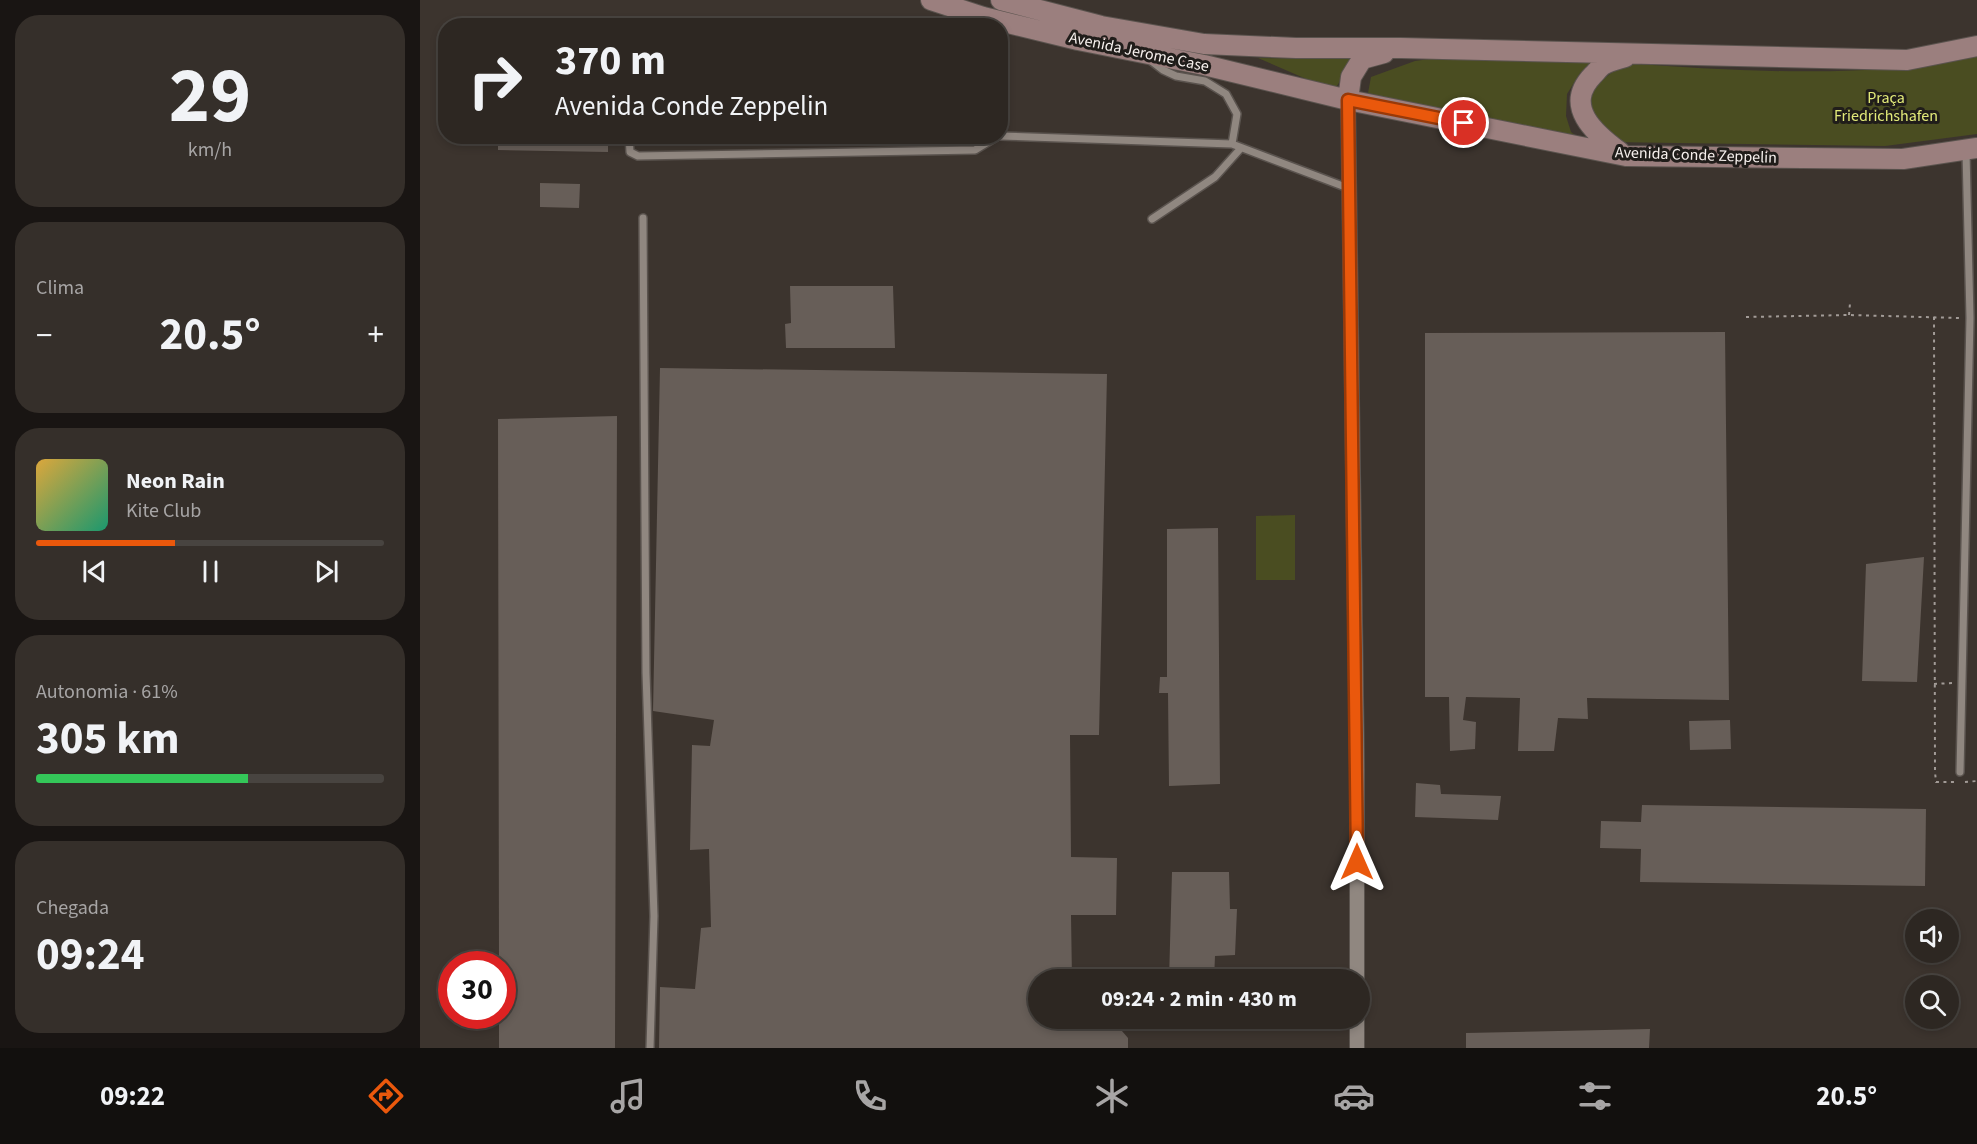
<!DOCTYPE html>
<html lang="pt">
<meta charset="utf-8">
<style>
body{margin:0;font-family:"Source Sans 3",sans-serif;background:#352f2a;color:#f1f3f6;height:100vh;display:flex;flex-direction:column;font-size:22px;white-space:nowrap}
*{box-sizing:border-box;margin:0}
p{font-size:20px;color:#a7a5a5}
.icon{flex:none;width:33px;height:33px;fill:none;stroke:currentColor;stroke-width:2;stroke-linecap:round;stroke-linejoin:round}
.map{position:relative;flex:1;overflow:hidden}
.sheet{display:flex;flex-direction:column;gap:15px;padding:15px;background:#191513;width:420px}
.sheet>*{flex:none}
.top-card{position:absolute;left:18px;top:18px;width:570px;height:126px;border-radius:24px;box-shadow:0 3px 9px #0003,0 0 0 2px #484440;background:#2d2722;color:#f1f3f6;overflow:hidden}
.tools{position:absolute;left:1485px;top:909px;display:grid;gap:12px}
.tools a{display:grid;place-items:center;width:54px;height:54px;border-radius:50%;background:#2d2722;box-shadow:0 3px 9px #0003,0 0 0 2px #484440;font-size:30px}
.speed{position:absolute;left:18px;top:951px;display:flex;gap:12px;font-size:30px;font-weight:700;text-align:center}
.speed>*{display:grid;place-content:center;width:78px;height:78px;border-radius:50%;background:#2d2722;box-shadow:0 3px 9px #0003,0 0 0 2px #484440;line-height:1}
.speed .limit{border:9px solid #d22;background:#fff;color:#111}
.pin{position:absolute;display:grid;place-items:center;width:51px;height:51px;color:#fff;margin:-26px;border:3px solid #fff;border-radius:50%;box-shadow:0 2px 6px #0007}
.me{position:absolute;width:66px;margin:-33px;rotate:0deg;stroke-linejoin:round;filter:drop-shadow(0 0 4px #0008)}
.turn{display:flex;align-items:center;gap:21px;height:126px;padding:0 18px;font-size:27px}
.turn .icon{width:78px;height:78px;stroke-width:2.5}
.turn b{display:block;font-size:42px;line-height:51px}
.big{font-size:45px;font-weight:700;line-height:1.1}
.sheet .tile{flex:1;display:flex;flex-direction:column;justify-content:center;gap:9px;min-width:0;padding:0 21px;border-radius:24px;background:#352f2a}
.sheet .dial{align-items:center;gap:0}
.dial b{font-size:78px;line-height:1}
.song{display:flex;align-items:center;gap:18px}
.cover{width:72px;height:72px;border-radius:9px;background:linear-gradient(135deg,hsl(40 70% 55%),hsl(160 70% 35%))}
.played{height:6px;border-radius:3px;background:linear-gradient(90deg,#ea580c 40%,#484440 40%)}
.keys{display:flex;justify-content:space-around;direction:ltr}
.heat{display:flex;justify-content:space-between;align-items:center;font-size:33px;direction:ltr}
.charge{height:9px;border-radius:4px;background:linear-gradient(90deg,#34c759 61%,#484440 0)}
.trip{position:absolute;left:608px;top:969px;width:342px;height:60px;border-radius:30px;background:#2d2722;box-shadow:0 3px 9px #0003,0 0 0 2px #484440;font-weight:700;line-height:60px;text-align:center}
.tab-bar{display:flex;height:96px;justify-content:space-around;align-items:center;background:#12100e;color:#a7a5a5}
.tab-bar .icon{width:42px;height:42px}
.tab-bar .current{color:#ea580c}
.tab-bar b{font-size:27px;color:#f1f3f6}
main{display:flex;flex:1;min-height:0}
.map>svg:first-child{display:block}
.green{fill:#4a4d21}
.building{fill:#675e58}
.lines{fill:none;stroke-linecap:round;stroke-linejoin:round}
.lane-casing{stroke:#5a534e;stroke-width:10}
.street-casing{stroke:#5a534e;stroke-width:16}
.secondary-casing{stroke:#5a534e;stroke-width:22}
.path{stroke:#a29b97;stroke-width:2;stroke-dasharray:3 4.5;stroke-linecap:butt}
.lane{stroke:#908780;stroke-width:7}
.street{stroke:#908780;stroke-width:14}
.secondary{stroke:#9b7f7e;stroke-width:20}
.route-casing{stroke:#983908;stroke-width:15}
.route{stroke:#ea580c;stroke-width:10}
.labels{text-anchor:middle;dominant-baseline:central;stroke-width:6;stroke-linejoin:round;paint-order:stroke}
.street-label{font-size:16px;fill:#f6f0ed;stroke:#201d1a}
.park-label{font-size:16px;fill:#e2ea79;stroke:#201d1a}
</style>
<main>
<section class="sheet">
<div class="tile dial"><b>29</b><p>km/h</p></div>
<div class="tile"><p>Clima</p>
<div class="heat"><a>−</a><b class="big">20.5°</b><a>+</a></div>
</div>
<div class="tile">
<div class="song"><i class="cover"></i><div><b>Neon Rain</b><p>Kite Club</p></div></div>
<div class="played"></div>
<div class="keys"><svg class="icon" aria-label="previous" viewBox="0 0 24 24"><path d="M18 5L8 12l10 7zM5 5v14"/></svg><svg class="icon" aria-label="pause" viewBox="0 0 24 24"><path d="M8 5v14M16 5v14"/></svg><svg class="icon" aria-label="next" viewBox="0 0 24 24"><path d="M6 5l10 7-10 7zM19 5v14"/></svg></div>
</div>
<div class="tile"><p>Autonomia · 61%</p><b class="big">305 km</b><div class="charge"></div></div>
<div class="tile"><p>Chegada</p><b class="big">09:24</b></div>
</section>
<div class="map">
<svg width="1557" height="1048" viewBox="0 0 1557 1048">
<rect width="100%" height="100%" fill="#3c342e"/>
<path class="green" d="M1067 51 1176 61 1160 73 1147 94 1146 116 1151 132 1166 143 948 93 951 77 995 61Z
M1557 56V134L1465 146 1190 142 1168 103 1176 85 1204 63C1296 70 1387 75 1480 68 1505 66 1531 60 1557 56Z
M838 58 933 59 914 91Z
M875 515V580H836V516Z"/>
<path class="building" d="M78 136H188V152L78 150Z
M120 183 160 184 159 208 120 207Z
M370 286H473L475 348H366L365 324 371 323Z
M1305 332 1309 700 1167 698 1168 719 1138 718 1134 751H1098L1100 698 1046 697 1043 720 1056 722 1055 749 1030 751 1029 697H1005V333Z
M240 368 687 374 679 735H650L651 857 697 858 696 915H651L652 980H618V1018H680L696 1024 708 1038V1048H239L240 987 275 989 281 928 291 927 289 849 270 850 272 745 290 746 294 720 233 711Z
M197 416 195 1048H79V1016H82V964H79L78 419Z
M798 528 800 784 749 786 748 693H739L740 677H747V529Z
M1504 557 1497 682 1442 681 1446 564Z
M1310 720 1311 749 1270 750 1269 721Z
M996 783 1020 785 1021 794 1081 796 1078 820 995 817Z
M1222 805 1506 809 1505 886 1220 882 1221 849 1180 848 1181 821 1221 822Z
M752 872H809L810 909H817L815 955 795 956 794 980H749Z
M1230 1029 1229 1048H1046V1033Z"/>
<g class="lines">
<g class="lane-casing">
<path id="lane" d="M730 60 743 70 756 76 785 81 806 94 817 114 812 144
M209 136 210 152 218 156 555 150 578 136
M580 136 812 144 928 188
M223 218 226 673 234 916 230 1048
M732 219 795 177 821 148
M1540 772 1550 318 1546 152"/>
</g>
<g class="street-casing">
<path id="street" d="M928 100 937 769V980
M937 1048V1018"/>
</g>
<g class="secondary-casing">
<path id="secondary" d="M511 0 563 17 658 40 784 65 928 100 1206 156 1483 159 1557 148
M581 0 681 26 784 44 876 48H981L1487 60 1557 46
M928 100 931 77 942 59 964 53
M1200 152C1174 133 1143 106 1173 75 1176 72 1180 67 1183 65 1189 61 1199 59 1205 57"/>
</g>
<path class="path" d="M1429 315 1430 303
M1326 317 1429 315 1539 318
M1514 317 1515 772 1516 782H1537
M1514 684 1532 683
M1545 782 1557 781"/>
<use href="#lane" class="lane"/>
<use href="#street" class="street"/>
<use href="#secondary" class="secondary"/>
</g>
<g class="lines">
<g class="route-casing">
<path id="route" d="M937 862 928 100 1044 123"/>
</g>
<use href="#route" class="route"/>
</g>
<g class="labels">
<g class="street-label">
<text transform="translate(719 52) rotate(12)">Avenida Jerome Case</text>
<text transform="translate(1276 155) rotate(2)">Avenida Conde Zeppelin</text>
</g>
<g class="park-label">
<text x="1466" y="98">Praça<tspan x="1466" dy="18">Friedrichshafen</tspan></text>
</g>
</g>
</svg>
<div class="tools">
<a><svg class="icon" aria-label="sound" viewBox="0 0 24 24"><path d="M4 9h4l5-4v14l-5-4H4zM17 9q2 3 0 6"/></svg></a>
<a><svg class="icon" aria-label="search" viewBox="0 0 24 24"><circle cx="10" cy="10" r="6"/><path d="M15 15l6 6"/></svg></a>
</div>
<div class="speed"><div class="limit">30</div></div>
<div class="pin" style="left:1044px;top:123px;background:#d93025"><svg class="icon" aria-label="arrive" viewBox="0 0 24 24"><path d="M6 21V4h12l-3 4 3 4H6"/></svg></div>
<svg class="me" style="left:937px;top:862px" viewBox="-20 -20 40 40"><path d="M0-17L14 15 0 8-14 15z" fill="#ea580c" stroke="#fff" stroke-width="4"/></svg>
<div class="trip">09:24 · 2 min · 430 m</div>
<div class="top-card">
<div class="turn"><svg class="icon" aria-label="right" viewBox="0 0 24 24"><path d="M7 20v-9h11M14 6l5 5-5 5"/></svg><div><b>370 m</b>Avenida Conde Zeppelin</div></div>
</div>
</div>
</main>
<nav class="tab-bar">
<b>09:22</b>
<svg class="icon current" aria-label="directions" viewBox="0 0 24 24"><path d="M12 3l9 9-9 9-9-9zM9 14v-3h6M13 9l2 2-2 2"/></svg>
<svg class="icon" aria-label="music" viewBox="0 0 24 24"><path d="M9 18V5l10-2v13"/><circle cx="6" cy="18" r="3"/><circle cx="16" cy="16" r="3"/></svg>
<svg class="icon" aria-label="phone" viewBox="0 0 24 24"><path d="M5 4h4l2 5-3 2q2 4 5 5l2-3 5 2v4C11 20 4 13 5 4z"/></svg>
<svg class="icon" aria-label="climate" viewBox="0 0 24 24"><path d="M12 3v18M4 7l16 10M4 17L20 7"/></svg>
<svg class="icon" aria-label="car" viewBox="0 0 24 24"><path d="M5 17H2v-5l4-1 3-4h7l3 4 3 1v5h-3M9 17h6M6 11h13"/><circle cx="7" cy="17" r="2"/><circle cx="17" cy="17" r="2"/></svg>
<svg class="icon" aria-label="filters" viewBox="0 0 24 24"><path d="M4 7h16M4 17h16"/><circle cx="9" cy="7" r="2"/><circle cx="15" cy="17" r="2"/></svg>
<b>20.5°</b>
</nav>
